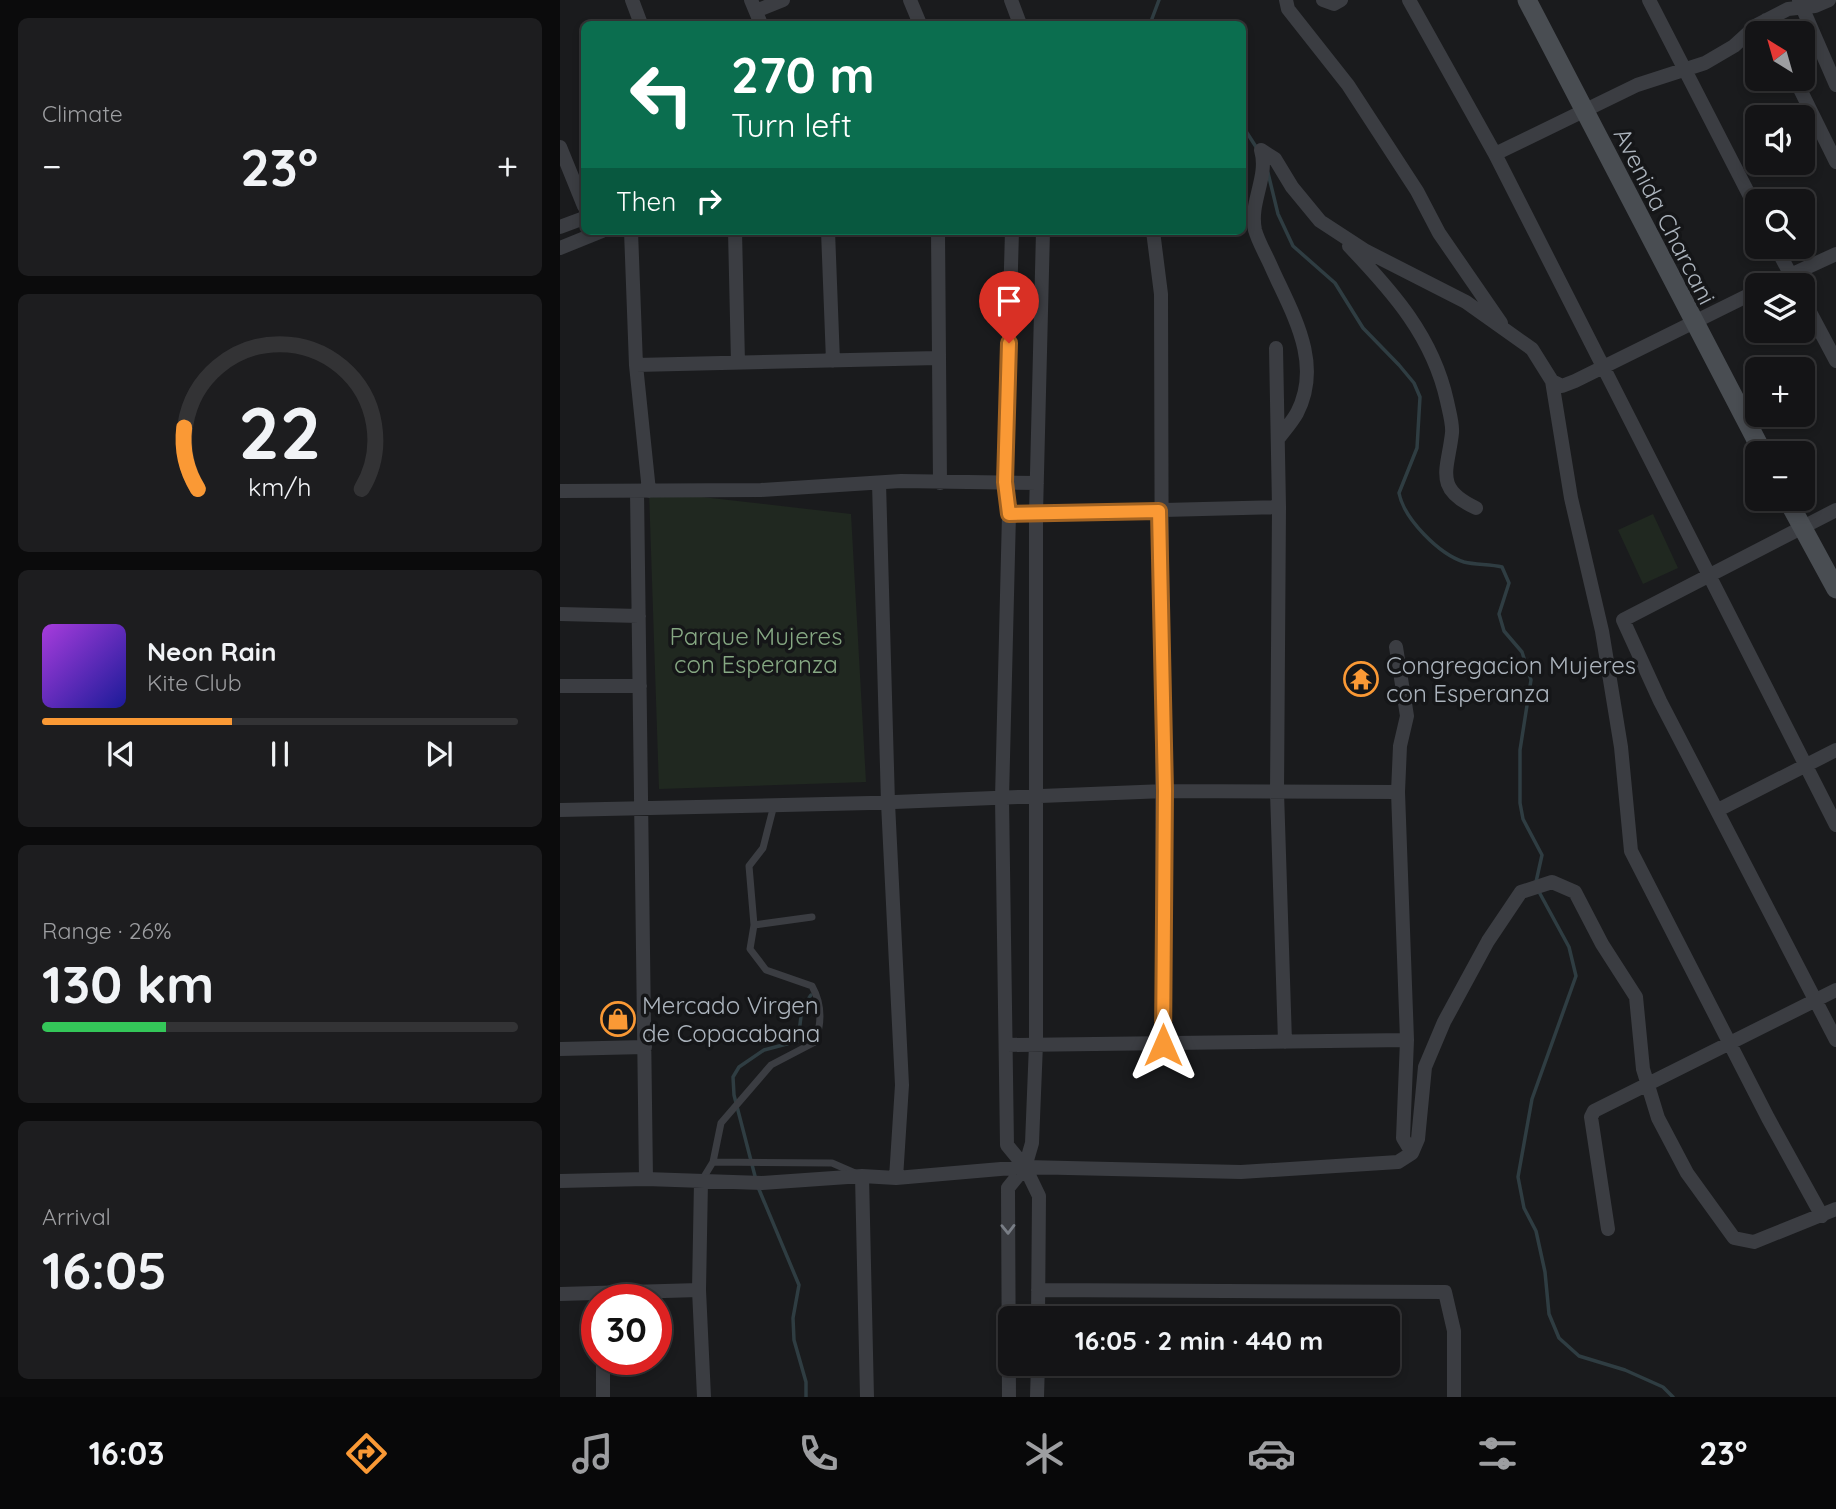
<!DOCTYPE html>
<meta charset="utf-8">
<style>
body{margin:0;font-family:Quicksand,sans-serif;background:#1d1d1f;color:#f1f3f6;height:100vh;display:flex;flex-direction:column;font-size:26px;white-space:nowrap}
*{box-sizing:border-box;margin:0}
p{font-size:23px;color:#9d9ea1}
.icon{flex:none;width:38px;height:38px;fill:none;stroke:currentColor;stroke-width:2;stroke-linecap:round;stroke-linejoin:round}
.map{position:relative;flex:1;overflow:hidden}
.drawer{display:flex;flex-direction:column;gap:18px;padding:18px;background:#0b0b0c;width:560px}
.drawer>*{flex:none}
.top-card{position:absolute;left:21px;top:21px;width:665px;height:214px;border-radius:10px;box-shadow:0 4px 10px #0003,0 0 0 2px #333335;background:#0b6e4f;color:#fff;overflow:hidden}
.needle{width:46px;rotate:323deg}
.controls{position:absolute;left:1185px;top:21px;display:grid;gap:14px}
.controls a{display:grid;place-items:center;width:70px;height:70px;border-radius:10px;background:#141416;box-shadow:0 4px 10px #0003,0 0 0 2px #333335;font-size:35px}
.speed{position:absolute;left:21px;top:1284px;display:flex;gap:14px;font-size:35px;font-weight:700;text-align:center}
.speed>*{display:grid;place-content:center;width:91px;height:91px;border-radius:50%;background:#141416;box-shadow:0 4px 10px #0003,0 0 0 2px #333335;line-height:1}
.speed .limit{border:10px solid #d22;background:#fff;color:#111}
.pin{position:absolute;display:grid;place-items:center;width:60px;height:60px;color:#fff;margin:-72px -30px;border-radius:50% 50% 50% 0;rotate:-45deg;box-shadow:0 0 7px #0007}
.pin .icon{rotate:45deg}
.me{position:absolute;width:77px;margin:-38px;rotate:0deg;stroke-linejoin:round;filter:drop-shadow(0 0 5px #0008)}
.turn{display:flex;align-items:center;gap:24px;height:147px;padding:0 35px;font-size:32px}
.turn .icon{width:91px;height:91px;stroke-width:2.5}
.turn b{display:block;font-size:49px;line-height:60px}
.then{display:flex;align-items:center;height:66px;padding:0 35px;background:#0003;gap:14px;font-size:26px}
.big{font-size:52px;font-weight:700;line-height:1.1}
.drawer .widget{flex:1;display:flex;flex-direction:column;justify-content:center;gap:10px;min-width:0;padding:0 24px;border-radius:10px;background:#1d1d1f}
.drawer .dial{align-items:center;gap:0}
.dial svg{height:182px;overflow:visible;fill:none;stroke:#333335;stroke-width:7;stroke-linecap:round;text-anchor:middle}
.dial text{fill:#f1f3f6;stroke:none}
.song{display:flex;align-items:center;gap:21px}
.cover{width:84px;height:84px;border-radius:10px;background:linear-gradient(135deg,hsl(280 70% 55%),hsl(240 70% 35%))}
.played{height:7px;border-radius:4px;background:linear-gradient(90deg,#fa9935 40%,#333335 40%)}
.keys{display:flex;justify-content:space-around;direction:ltr}
.heat{display:flex;justify-content:space-between;align-items:center;font-size:38px;direction:ltr}
.charge{height:10px;border-radius:5px;background:linear-gradient(90deg,#34c759 26%,#333335 0)}
.trip{position:absolute;left:438px;top:1306px;width:402px;height:70px;border-radius:10px;background:#141416;box-shadow:0 4px 10px #0003,0 0 0 2px #333335;font-weight:700;line-height:70px;text-align:center}
.tab-bar{display:flex;height:112px;justify-content:space-around;align-items:center;background:#080809;color:#9d9ea1}
.tab-bar .icon{width:49px;height:49px}
.tab-bar .selected{color:#fa9935}
.tab-bar b{font-size:32px;color:#f1f3f6}
main{display:flex;flex:1;min-height:0}
.map>svg:first-child{display:block}
.green{fill:#202820}
.lines{fill:none;stroke-linecap:round;stroke-linejoin:round}
.stream{stroke:#2f3d42;stroke-width:3.5}
.service{stroke:#3b3d42;stroke-width:7}
.minor{stroke:#3b3d42;stroke-width:14}
.secondary{stroke:#494d52;stroke-width:19}
.oneway{stroke:#797e86}
.route-casing{stroke:#a26322;stroke-width:18}
.route{stroke:#fa9935;stroke-width:12}
.labels{text-anchor:middle;dominant-baseline:central;stroke-width:7;stroke-linejoin:round;paint-order:stroke}
.street-label{font-size:24px;fill:#acb4bd;stroke:#151618}
.park-label{font-size:24px;fill:#86a883;stroke:#151618}
.poi-label{font-size:24px;fill:#acb4bd;stroke:#151618;text-anchor:start}
</style>
<main>
<section class="drawer">
<div class="widget"><p>Climate</p>
<div class="heat"><a>−</a><b class="big">23°</b><a>+</a></div>
</div>
<div class="widget dial"><svg viewBox="0 0 100 80">
<path d="M14 69A42 42 0 1 1 86 69"/>
<path d="M14 69A42 42 0 0 1 8 42" stroke="#fa9935"/>
<text x="50" y="56" font-size="32" font-weight="700">22</text>
<text x="50" y="72" font-size="11">km/h</text>
</svg></div>
<div class="widget">
<div class="song"><i class="cover"></i><div><b>Neon Rain</b><p>Kite Club</p></div></div>
<div class="played"></div>
<div class="keys"><svg class="icon" aria-label="previous" viewBox="0 0 24 24"><path d="M18 5L8 12l10 7zM5 5v14"/></svg><svg class="icon" aria-label="pause" viewBox="0 0 24 24"><path d="M8 5v14M16 5v14"/></svg><svg class="icon" aria-label="next" viewBox="0 0 24 24"><path d="M6 5l10 7-10 7zM19 5v14"/></svg></div>
</div>
<div class="widget"><p>Range · 26%</p><b class="big">130 km</b><div class="charge"></div></div>
<div class="widget"><p>Arrival</p><b class="big">16:05</b></div>
</section>
<div class="map">
<svg width="1276" height="1397" viewBox="0 0 1276 1397">
<rect width="100%" height="100%" fill="#1a1b1d"/>
<path class="green" d="M89 491 291 514 306 782 99 789Z
M1093 514 1118 568 1083 584 1058 530Z"/>
<g class="lines">
<path class="stream" d="M590 24 599 0
M682 125 698 150
M708 173 718 214 733 246 775 283 803 328 839 365 854 383 860 397 857 448 839 493C844 519 879 554 904 562 916 565 930 564 942 567L949 583 939 614 944 631 962 652 971 680 960 750V803L963 819 982 855 976 882
M978 890 1009 947 1016 976 972 1099 958 1177 964 1208 976 1231 985 1272 989 1314 999 1338 1019 1356 1065 1370 1103 1387 1113 1397
M196 1180 174 1095 173 1077 179 1067 204 1050 238 1041 242 1008 251 995
M198 1187 239 1285 233 1318 234 1340 246 1382V1397"/>
<path class="service" d="M194 925 189 866 203 848 214 805
M153 1162 272 1163 295 1173
M142 1180 153 1162 161 1123 211 1065 255 1042C262 1023 262 1004 252 986L206 970 190 949 194 925 252 917"/>
<path class="minor" d="M72 0 81 24
M191 0 201 24
M350 0 360 24
M451 0 460 24
M726 0 728 9 788 85 857 191 879 233 941 323
M763 0 774 4 781 0
M849 0 935 154 1276 825
M1089 0 1197 210
M1239 0 1276 85
M196 11 223 0
M1206 20 1213 33
M1235 79 1276 162
M0 147 24 206
M935 154 1077 85 1145 63 1174 46 1197 25 1228 9 1255 6 1269 0
M0 227 24 218
M71 231 76 365 89 491
M175 231 178 363
M268 231 273 361
M378 231 380 483
M452 231 445 482 449 514 442 798 447 1145 465 1167 479 1196 478 1318
M593 231 601 294 603 1045
M789 246C833 292 873 337 887 401 889 411 893 424 892 433 888 470 873 488 916 508
M1216 247 1236 285
M0 248 42 231
M1209 285 1276 254
M1242 297 1276 361
M716 348 719 507 717 792 725 1042
M76 365 378 358
M992 381 1002 386 1015 381 1197 291
M718 439C724 431 732 422 737 413 764 361 730 310 710 264 705 253 698 241 695 230 689 202 709 177 701 150L715 159 732 187 760 221 806 251 906 302 972 349 992 381 1011 498 1042 631 1061 747 1071 851 1208 1118 1262 1216
M319 483 328 803 342 1085 336 1178
M0 491 201 490 341 481 477 483
M77 491 86 1179
M1276 510 1063 620 1100 701 1276 1040
M449 514 719 507
M0 614 79 616
M836 647 847 716 840 746 838 792 847 1040 843 1138 852 1153
M0 686H80
M0 810 310 803 605 791 838 792
M1158 810 1276 750
M447 1045 847 1040
M0 1049 85 1047
M302 1176 307 1397
M0 1181 86 1179 202 1183 302 1176 336 1178 465 1167 681 1172 838 1162 852 1153 858 1139 865 1067 884 1022 928 941 961 892 992 882 1015 892 1042 944 1076 997 1083 1069 1098 1118 1127 1173 1174 1238 1194 1242 1276 1209
M141 1181 139 1290 144 1397
M1048 1229 1031 1117 1034 1111 1276 990
M478 1290 885 1292 894 1331V1397
M0 1294 139 1290
M43 1360V1397
M449 1397 448 1188 465 1167 472 1143 476 1044V514L483 231
M477 1397 478 1363"/>
<path class="secondary" d="M967 0 1203 453
M1227 499 1276 589"/>
</g>
<defs><path id="oneway-chevron" d="M-2-3.5L2.5 0L-2 3.5" fill="none" stroke-width="1.6" stroke-linecap="round" stroke-linejoin="round" transform="scale(1.75)"/></defs>
<use class="oneway" href="#oneway-chevron" transform="translate(448 1229) rotate(89)"/>
<g class="lines">
<g class="route-casing">
<path id="route" d="M449 343 445 482 449 514 599 511 605 791 603 1045"/>
</g>
<use href="#route" class="route"/>
</g>
<defs>
<g id="temple-ring" transform="scale(1.75)"><circle r="9.5" fill="#151618" stroke="#fa9935" stroke-width="1.5"/><path d="M0-6L5-2H3V0L6.5 2.5H4V6H1.5V3h-3V6H-4V2.5H-6.5L-3 0V-2H-5Z" fill="#fa9935"/></g>
<g id="shop-ring" transform="scale(1.75)"><circle r="9.5" fill="#151618" stroke="#fa9935" stroke-width="1.5"/><path d="M-5-2.5h2.3a2.7 3.5 0 0 1 5.4 0H5L5.5 6h-11ZM-1.5-2.5h3a1.5 2.3 0 0 0-3 0Z" fill="#fa9935"/></g>
</defs>
<g fill-rule="evenodd">
<use href="#temple-ring" x="801" y="679"/>
<use href="#shop-ring" x="58" y="1019"/>
</g>
<g class="labels">
<g class="street-label">
<text transform="translate(1105 216) rotate(63)">Avenida Charcani</text>
</g>
<g class="park-label">
<text x="196" y="636">Parque Mujeres<tspan x="196" dy="28">con Esperanza</tspan></text>
</g>
<g class="poi-label">
<text x="826" y="665">Congregacion Mujeres<tspan x="826" dy="28">con Esperanza</tspan></text>
<text x="82" y="1005">Mercado Virgen<tspan x="82" dy="28">de Copacabana</tspan></text>
</g>
</g>
</svg>
<div class="controls">
<a><svg class="needle" viewBox="-14 -14 28 28"><path d="M0-13l5 13h-10z" fill="#e53935"/><path d="M0 13l5-13h-10z" fill="#9d9ea1"/></svg></a>
<a><svg class="icon" aria-label="sound" viewBox="0 0 24 24"><path d="M4 9h4l5-4v14l-5-4H4zM17 9q2 3 0 6"/></svg></a>
<a><svg class="icon" aria-label="search" viewBox="0 0 24 24"><circle cx="10" cy="10" r="6"/><path d="M15 15l6 6"/></svg></a>
<a><svg class="icon" aria-label="layers" viewBox="0 0 24 24"><path d="M12 4l9 5-9 5-9-5zM3 14l9 5 9-5"/></svg></a>
<a>+</a>
<a>−</a>
</div>
<div class="speed"><div class="limit">30</div></div>
<div class="pin" style="left:449px;top:343px;background:#d93025"><svg class="icon" aria-label="arrive" viewBox="0 0 24 24"><path d="M6 21V4h12l-3 4 3 4H6"/></svg></div>
<svg class="me" style="left:603px;top:1045px" viewBox="-20 -20 40 40"><path d="M0-17L14 15 0 8-14 15z" fill="#fa9935" stroke="#fff" stroke-width="4"/></svg>
<div class="trip">16:05 · 2 min · 440 m</div>
<div class="top-card">
<div class="turn"><svg class="icon" aria-label="left" viewBox="0 0 24 24"><path d="M17 20v-9H6M10 6l-5 5 5 5"/></svg><div><b>270 m</b>Turn left</div></div>
<div class="then">Then<svg class="icon" aria-label="right" viewBox="0 0 24 24"><path d="M7 20v-9h11M14 6l5 5-5 5"/></svg></div>
</div>
</div>
</main>
<nav class="tab-bar">
<b>16:03</b>
<svg class="icon selected" aria-label="directions" viewBox="0 0 24 24"><path d="M12 3l9 9-9 9-9-9zM9 14v-3h6M13 9l2 2-2 2"/></svg>
<svg class="icon" aria-label="music" viewBox="0 0 24 24"><path d="M9 18V5l10-2v13"/><circle cx="6" cy="18" r="3"/><circle cx="16" cy="16" r="3"/></svg>
<svg class="icon" aria-label="phone" viewBox="0 0 24 24"><path d="M5 4h4l2 5-3 2q2 4 5 5l2-3 5 2v4C11 20 4 13 5 4z"/></svg>
<svg class="icon" aria-label="climate" viewBox="0 0 24 24"><path d="M12 3v18M4 7l16 10M4 17L20 7"/></svg>
<svg class="icon" aria-label="car" viewBox="0 0 24 24"><path d="M5 17H2v-5l4-1 3-4h7l3 4 3 1v5h-3M9 17h6M6 11h13"/><circle cx="7" cy="17" r="2"/><circle cx="17" cy="17" r="2"/></svg>
<svg class="icon" aria-label="filters" viewBox="0 0 24 24"><path d="M4 7h16M4 17h16"/><circle cx="9" cy="7" r="2"/><circle cx="15" cy="17" r="2"/></svg>
<b>23°</b>
</nav>
